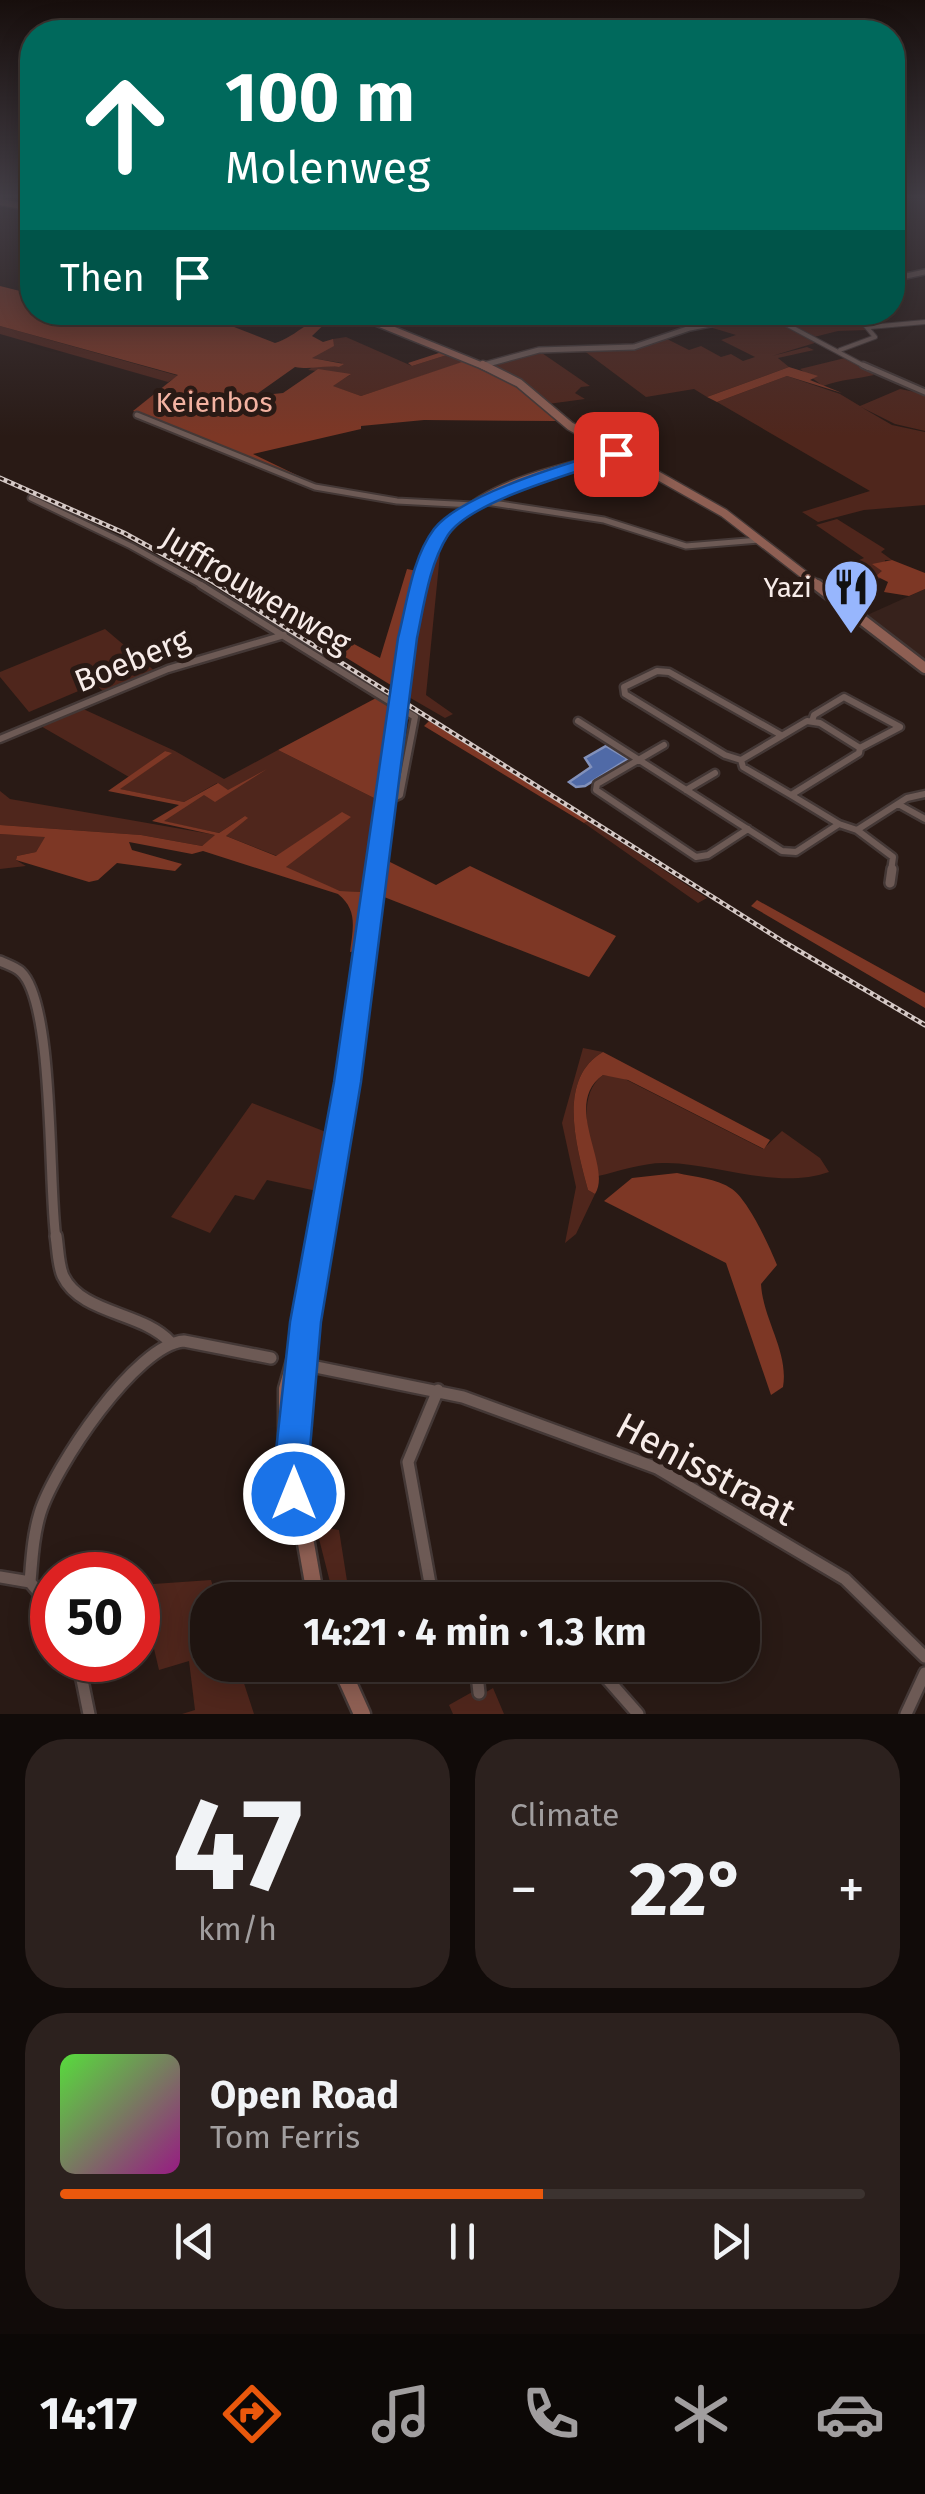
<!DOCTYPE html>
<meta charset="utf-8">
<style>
body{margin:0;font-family:"Fira Sans",sans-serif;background:#2c211e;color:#f1f3f6;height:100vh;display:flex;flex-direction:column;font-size:38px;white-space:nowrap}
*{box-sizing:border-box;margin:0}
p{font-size:32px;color:#a19e9f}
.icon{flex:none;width:55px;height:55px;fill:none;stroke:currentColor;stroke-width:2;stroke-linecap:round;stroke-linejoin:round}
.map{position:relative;height:1714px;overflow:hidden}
.drawer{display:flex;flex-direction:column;gap:25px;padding:25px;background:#110b09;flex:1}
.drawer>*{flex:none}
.top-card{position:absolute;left:20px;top:20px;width:885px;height:305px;border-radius:40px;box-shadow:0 5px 25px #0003,0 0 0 2px #3c3330;background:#00695c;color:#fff;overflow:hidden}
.speed{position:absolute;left:30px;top:1552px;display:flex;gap:20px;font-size:50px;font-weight:700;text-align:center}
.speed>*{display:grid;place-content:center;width:130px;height:130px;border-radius:50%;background:#1f1410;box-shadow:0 5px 25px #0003,0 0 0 2px #3c3330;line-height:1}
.speed .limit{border:15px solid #d22;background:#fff;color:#111}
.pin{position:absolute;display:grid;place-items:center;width:85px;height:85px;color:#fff;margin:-42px;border-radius:20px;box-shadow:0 5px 15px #0006}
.me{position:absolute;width:110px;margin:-55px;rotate:0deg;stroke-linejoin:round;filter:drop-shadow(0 0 8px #0008)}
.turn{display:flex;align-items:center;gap:35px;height:210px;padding:0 40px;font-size:45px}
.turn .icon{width:130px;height:130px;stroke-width:2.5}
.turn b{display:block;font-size:70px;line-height:85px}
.then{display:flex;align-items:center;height:95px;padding:0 40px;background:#0003;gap:20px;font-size:38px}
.big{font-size:75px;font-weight:700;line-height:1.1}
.drawer .widget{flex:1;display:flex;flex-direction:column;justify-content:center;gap:15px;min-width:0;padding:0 35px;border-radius:40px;background:#2c211e}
.drawer .dial{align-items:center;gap:0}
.dial b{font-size:130px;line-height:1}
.song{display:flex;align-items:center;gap:30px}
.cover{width:120px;height:120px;border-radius:15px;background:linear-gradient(135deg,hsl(110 70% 55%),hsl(310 70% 35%))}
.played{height:10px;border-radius:5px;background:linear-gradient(90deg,#ea580c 60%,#3c3330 60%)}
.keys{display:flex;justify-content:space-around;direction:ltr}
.heat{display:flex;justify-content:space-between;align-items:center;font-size:55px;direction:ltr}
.drawer .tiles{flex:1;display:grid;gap:25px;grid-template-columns:1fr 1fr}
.widget:last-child{grid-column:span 2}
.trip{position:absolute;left:190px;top:1582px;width:570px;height:100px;border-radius:40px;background:#1f1410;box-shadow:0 5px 25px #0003,0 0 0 2px #3c3330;font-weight:700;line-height:100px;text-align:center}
.tabs{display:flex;height:160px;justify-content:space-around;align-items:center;background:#0c0806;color:#a19e9f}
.tabs .icon{width:70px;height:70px}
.tabs .on{color:#ea580c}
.tabs b{font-size:45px;color:#f1f3f6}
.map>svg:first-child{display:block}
.built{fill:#37221c}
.green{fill:#4f261c}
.forest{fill:#7d3725}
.water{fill:#506aa7;stroke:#8291bb;stroke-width:2.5}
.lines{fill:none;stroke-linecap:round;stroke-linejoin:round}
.minor-far4-casing{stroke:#443836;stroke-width:6}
.minor-far3-casing{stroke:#443836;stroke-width:9}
.minor-far2-casing{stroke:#443836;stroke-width:11}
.minor-far1-casing{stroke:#443836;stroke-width:14}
.minor-casing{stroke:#443836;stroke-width:16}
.tertiary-casing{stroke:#443836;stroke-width:8}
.secondary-far4-casing{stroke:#443836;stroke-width:9}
.secondary-far3-casing{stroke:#443836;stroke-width:11}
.secondary-far2-casing{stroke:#443836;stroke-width:15}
.secondary-far1-casing{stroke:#443836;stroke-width:18}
.secondary-casing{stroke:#443836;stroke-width:21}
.minor-far4{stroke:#6d5a55;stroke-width:4}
.minor-far3{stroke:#6d5a55;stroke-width:5}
.minor-far2{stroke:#6d5a55;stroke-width:6}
.minor-far1{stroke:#6d5a55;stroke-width:9}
.minor{stroke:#6d5a55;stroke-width:11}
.tertiary{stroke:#6d5a55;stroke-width:5}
.secondary-far4{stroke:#8e5f53;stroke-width:6}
.secondary-far3{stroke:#8e5f53;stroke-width:8}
.secondary-far2{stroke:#8e5f53;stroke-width:10}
.secondary-far1{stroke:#8e5f53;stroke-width:12}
.secondary{stroke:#8e5f53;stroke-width:16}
.rail-casing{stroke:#d5c9c6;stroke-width:5}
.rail{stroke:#291a15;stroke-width:2.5;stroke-dasharray:4;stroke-linecap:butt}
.secondary-bridge-casing{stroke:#443836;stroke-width:15;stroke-linecap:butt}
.secondary-bridge{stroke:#8e5f53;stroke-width:10}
.route{fill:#1a73e8;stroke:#114b97;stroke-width:2.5}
.labels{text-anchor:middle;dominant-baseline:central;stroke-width:10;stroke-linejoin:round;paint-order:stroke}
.far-park-label{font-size:28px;fill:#f3b3a2;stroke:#291a15}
.far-poi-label{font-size:28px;fill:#f7ece9;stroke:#291a15;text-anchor:end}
.street-label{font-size:32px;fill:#f7ece9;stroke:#291a15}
.near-street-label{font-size:38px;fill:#f7ece9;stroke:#291a15}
</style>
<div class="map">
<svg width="925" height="1714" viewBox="0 0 925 1714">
<rect width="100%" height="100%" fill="#291a15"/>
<path class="built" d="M925 589V662L865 616Z"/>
<path class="green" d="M776 313H814L833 326 862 323 868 330 838 331 814 337 773 315Z
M764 316 818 342 772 356 807 347 814 350 778 358 789 367 707 397 694 389 646 397 583 350 632 349 665 338 689 350 701 346 721 357 731 354 743 361 755 357 721 340 736 335 706 326Z
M0 326 179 376 168 382 0 334Z
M346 337 412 366 447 355 464 362 361 396 332 386 350 375 308 370 318 364 339 367 342 363 311 358 333 339Z
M539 351 590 386 581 387 575 393 585 399 548 404 529 386 491 365Z
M849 357 874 375C857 379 842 379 823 386L800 369Z
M787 376 840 394 860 406 900 389 925 394V431L895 424 861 407 892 425 925 432V505L864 510 818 522 802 512 870 491 717 402Z
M837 519 885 549 881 552 892 560H885L884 572 877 576 881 578 868 582 845 566 864 558 816 525Z
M436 550 440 554 426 695 453 714 445 718 407 696 423 588Z
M105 629 157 673 104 692 95 684 29 712 0 677V672Z
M81 708 175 751 224 779 278 750 378 800 364 892 340 891 291 872 286 867 290 861 226 836 245 816 219 833 162 821 204 794 227 790 217 783 184 802 119 789 171 753 165 751 129 777 39 725Z
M0 791 10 799 216 835 202 846 141 835 0 825Z
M588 821 707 898 698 903 584 823Z
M0 834 46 836 36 852 17 856 16 860 26 866 0 869Z
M583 1048 603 1052C556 1079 577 1149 588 1190L595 1194 576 1234 565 1243 576 1187 562 1123Z
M603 1075 621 1077 763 1149 782 1131 820 1158 829 1172C777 1190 720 1164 667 1163 644 1162 620 1171 598 1176 591 1147 574 1096 603 1075Z
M252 1103 331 1134 321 1192 267 1180 254 1200 235 1195 210 1233 171 1217Z
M307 1466 313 1467 317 1504 324 1505 321 1527 339 1530 350 1600H335L332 1590 316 1527Z
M211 1580 217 1600H208V1665H238L254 1714H182L195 1710 189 1661 159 1670 139 1585Z
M493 1688 504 1714H453L449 1705 474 1691 476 1698Z"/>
<path class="forest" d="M0 286 32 294V312H98L111 316 123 312 198 313 275 343C296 337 316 313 336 313L312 336 323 342 333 339 334 346 312 358 344 364 339 367C322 365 311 370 295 367L254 396 283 393 318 369 351 374 333 386 361 396 462 362 447 355 412 366 408 363 445 351 517 385 556 421 424 420 361 426V429L253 454 307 480 303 482 133 411 178 375 0 326Z
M789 367 818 376 810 380 842 393 787 376 717 402 707 397Z
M892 560 925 573V589L909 596 884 592 888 582 876 576 882 571 872 564Z
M407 569 417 571 394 687 301 630 315 623 380 658Z
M378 697 390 706 378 800 278 750Z
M429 721 588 821 584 823 424 726Z
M165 751 172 753 120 789 184 802 218 783 228 790 267 769 215 802 204 795 164 821 219 833 245 816 248 818 226 836 276 856 342 812 351 817 286 867 340 891 364 892 356 951 350 952C353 928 358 910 338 894L203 851 192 854 129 842 132 850 182 864 175 871 117 863 98 880 89 882 16 860 17 856 36 852 45 837 0 834V825L141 835 202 846 215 835 152 821 179 805 108 791Z
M386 860 436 885 470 866 616 936 589 977 379 895Z
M757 900 925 993V1008L751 906Z
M603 1052 770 1140 764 1149 628 1080 603 1075C561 1105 613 1166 595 1194L588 1190C577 1149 556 1079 603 1052Z
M677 1173C695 1177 716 1178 732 1189 748 1200 769 1245 777 1265L761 1284C763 1320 789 1352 783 1387L771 1395 726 1263 604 1201 632 1178Z"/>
<path class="water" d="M606 746 628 759 585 786 576 787 569 782 591 767 585 758Z"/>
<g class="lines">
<g class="minor-far4-casing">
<path id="minor-far4" d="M767 314 868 368
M870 327 925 322
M840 350 875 337 854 312"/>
</g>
<g class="minor-far3-casing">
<path id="minor-far3" d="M863 365 925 392
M137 415 315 487 397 501 473 505
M31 498 131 546 205 587
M480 501 604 520 686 546 759 540"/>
</g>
<g class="minor-far2-casing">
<path id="minor-far2" d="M201 585 415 717 400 795 385 802
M578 721 782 851 796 852 839 824
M807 721 820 723 860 748 859 753 791 795 743 767 741 760Z
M812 721 814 715 844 697 900 727 860 748
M0 739 168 669 284 635
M664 745 597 784 596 790 696 857 708 855 748 829
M741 760 725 755 625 694 624 687 657 671 669 672 781 735
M686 790 715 773
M791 795 839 824 857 830 907 798 925 794
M898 804 925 819
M857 830 893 857 891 871"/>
</g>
<g class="minor-far1-casing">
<path id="minor-far1" d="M890 883 892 869
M0 961C6 964 16 967 21 972 55 1004 48 1186 56 1239"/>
</g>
<g class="minor-casing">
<path id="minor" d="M56 1236C58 1248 58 1265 63 1276 81 1314 143 1312 170 1342
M311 1366 463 1397 657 1468 845 1579 925 1657
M0 1577 30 1582 52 1608
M30 1582C32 1559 33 1536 40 1513 54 1468 136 1344 184 1341L271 1358
M433 1600 408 1462 438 1390
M78 1660 89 1714
M476 1665 479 1693
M595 1665 638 1714
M906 1714 925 1673"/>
</g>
<g class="tertiary-casing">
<path id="tertiary" d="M892 279 925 272
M484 365 539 350 634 347 690 328 771 312"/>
</g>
<g class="secondary-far4-casing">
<path id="secondary-far4" d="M0 202 32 208
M350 312 488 368"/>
</g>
<g class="secondary-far3-casing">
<path id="secondary-far3" d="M483 365 519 383 570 426 724 513 820 587
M417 587C446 487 530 479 619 453"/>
</g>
<g class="secondary-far2-casing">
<path id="secondary-far2" d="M817 585 925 668
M401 681 417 585
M375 871 395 722"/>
</g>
<g class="secondary-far1-casing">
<path id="secondary-far1" d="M322 1239 375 869"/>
</g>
<g class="secondary-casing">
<path id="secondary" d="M294 1447 304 1341
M316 1600 287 1436V1389L306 1322 322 1236
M340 1665 362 1714"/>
</g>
<use href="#minor-far4" class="minor-far4"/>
<use href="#minor-far3" class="minor-far3"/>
<use href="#minor-far2" class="minor-far2"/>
<use href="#minor-far1" class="minor-far1"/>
<use href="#minor" class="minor"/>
<use href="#tertiary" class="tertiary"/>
<use href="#secondary-far4" class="secondary-far4"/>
<use href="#secondary-far3" class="secondary-far3"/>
<use href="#secondary-far2" class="secondary-far2"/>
<use href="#secondary-far1" class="secondary-far1"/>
<use href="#secondary" class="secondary"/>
<g class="rail-casing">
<path id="rail" d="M0 478 124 533 210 580 784 942 925 1025"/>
</g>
<use href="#rail" class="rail"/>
<g class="secondary-bridge-casing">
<path id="secondary-bridge" d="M395 722 401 681"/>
</g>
<use href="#secondary-bridge" class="secondary-bridge"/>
</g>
<linearGradient id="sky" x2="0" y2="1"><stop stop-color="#170e0c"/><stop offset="0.45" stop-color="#433e46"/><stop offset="1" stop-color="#433e46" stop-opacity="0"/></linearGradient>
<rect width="925" height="437" fill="url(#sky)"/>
<path class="route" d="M616 449 624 454 621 457C579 472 471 500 448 535 429 565 424 605 417 638L361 1082 321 1322 309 1460 312 1494 307 1506 294 1511 282 1506 277 1494 275 1460 290 1322 334 1082 398 638C407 603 412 558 434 529 461 494 571 462 616 449Z"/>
<defs>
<g id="restaurant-pin" transform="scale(2.875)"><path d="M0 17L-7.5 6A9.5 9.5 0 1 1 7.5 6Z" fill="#97b6fd" stroke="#291a15"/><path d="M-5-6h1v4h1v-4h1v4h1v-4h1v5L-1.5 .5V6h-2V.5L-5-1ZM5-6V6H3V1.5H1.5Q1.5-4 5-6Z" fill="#111"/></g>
</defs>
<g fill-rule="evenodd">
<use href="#restaurant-pin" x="851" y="587"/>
</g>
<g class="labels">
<g class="far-park-label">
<text x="214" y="402">Keienbos</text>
</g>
<g class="far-poi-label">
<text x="812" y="587">Yazi</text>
</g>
<g class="street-label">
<text transform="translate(256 590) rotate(31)">Juffrouwenweg</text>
<text transform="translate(132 660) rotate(-22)">Boeberg</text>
</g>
<g class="near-street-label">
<text transform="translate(706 1469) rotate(28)">Henisstraat</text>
</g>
</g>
</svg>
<div class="speed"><div class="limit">50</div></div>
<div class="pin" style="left:616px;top:454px;background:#d93025"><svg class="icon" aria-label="arrive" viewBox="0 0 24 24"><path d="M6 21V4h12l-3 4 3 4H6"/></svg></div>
<svg class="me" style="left:294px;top:1494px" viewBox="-20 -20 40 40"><circle r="17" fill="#1a73e8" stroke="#fff" stroke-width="3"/><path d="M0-11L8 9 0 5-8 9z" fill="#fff"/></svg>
<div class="trip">14:21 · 4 min · 1.3 km</div>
<div class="top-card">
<div class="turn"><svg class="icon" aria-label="ahead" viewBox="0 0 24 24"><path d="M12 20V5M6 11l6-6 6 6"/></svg><div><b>100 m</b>Molenweg</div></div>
<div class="then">Then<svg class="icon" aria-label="arrive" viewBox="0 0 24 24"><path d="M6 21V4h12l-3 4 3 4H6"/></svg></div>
</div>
</div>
<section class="drawer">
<div class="tiles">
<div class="widget dial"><b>47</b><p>km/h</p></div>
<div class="widget"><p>Climate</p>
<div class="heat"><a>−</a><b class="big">22°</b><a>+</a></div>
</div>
<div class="widget">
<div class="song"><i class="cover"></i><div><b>Open Road</b><p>Tom Ferris</p></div></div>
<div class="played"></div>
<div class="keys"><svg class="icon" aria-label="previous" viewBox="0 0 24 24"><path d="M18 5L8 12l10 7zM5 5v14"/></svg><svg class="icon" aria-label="pause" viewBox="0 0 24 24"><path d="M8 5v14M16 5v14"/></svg><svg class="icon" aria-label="next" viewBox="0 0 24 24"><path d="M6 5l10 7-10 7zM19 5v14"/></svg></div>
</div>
</div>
</section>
<nav class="tabs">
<b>14:17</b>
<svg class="icon on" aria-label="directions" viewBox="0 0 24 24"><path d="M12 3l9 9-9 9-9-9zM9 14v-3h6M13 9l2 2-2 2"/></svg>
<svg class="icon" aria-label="music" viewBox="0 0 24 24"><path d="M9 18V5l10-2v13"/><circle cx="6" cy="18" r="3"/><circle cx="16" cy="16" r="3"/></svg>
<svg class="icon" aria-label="phone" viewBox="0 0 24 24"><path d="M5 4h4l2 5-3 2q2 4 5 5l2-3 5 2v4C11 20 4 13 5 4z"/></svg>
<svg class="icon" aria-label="climate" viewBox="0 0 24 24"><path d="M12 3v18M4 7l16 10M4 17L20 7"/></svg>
<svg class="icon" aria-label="car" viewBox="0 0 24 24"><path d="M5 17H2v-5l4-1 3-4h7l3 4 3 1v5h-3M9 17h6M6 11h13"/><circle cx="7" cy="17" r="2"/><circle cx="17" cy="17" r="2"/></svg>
</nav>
